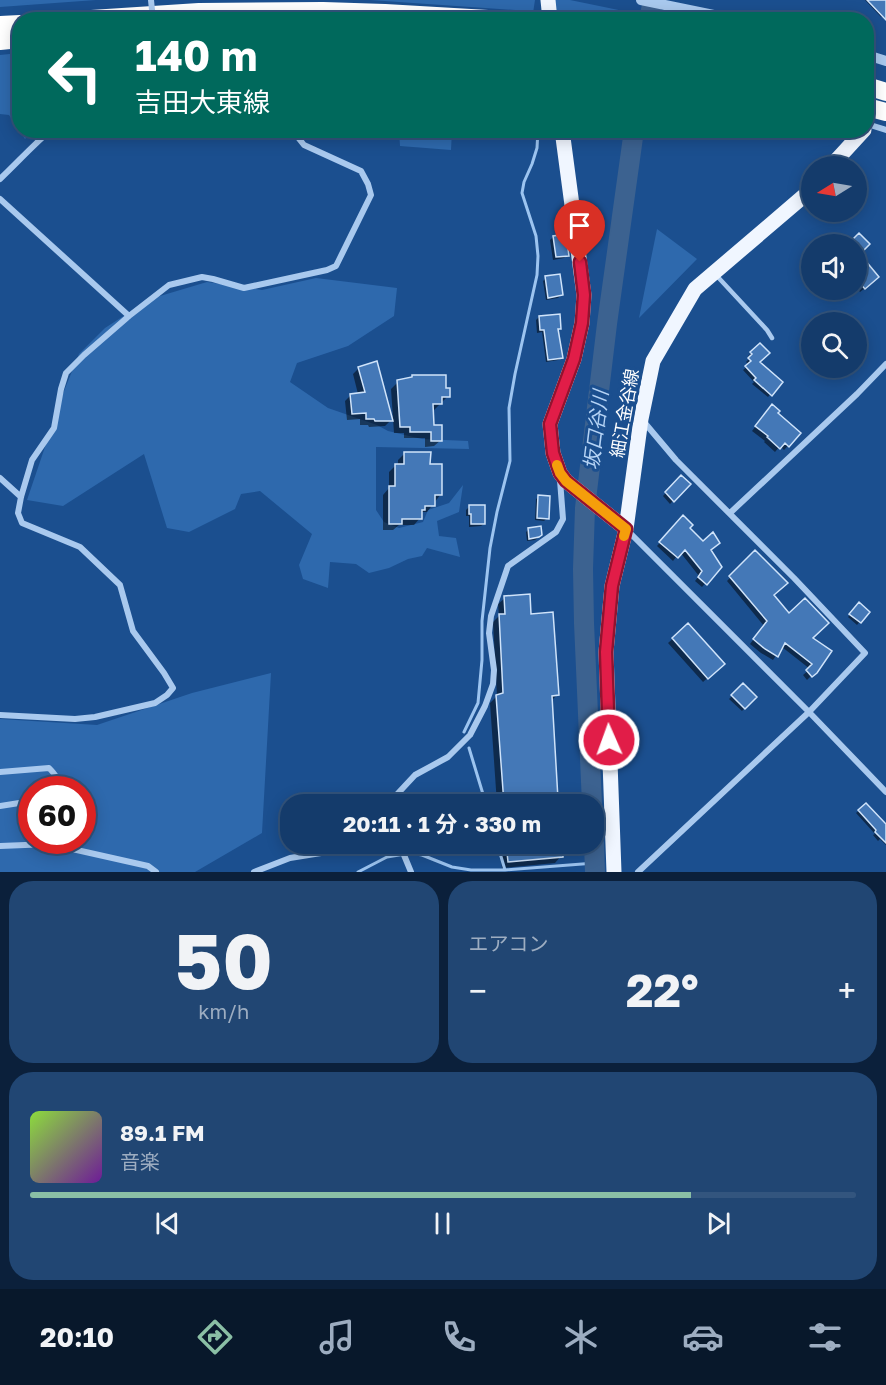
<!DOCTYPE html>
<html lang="ja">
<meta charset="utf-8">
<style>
body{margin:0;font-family:"Golos Text","Noto Sans JP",sans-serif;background:#214673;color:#f1f3f6;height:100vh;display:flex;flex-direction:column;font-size:22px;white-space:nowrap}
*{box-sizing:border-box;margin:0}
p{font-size:20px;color:#9dadc1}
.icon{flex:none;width:33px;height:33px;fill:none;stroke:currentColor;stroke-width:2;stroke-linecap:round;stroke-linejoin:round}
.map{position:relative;height:872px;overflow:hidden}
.sheet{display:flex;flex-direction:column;gap:9px;padding:9px;background:#0b203b;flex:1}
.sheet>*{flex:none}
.guide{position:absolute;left:12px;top:12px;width:862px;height:126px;border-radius:24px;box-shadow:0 3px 15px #0003,0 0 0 2px #33557e;background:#00695c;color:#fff;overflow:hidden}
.needle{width:39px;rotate:259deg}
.controls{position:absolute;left:801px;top:156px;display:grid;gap:12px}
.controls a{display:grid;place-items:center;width:66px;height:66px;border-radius:50%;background:#143b6b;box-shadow:0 3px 15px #0003,0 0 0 2px #33557e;font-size:30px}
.speed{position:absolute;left:18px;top:776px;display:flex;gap:12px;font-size:30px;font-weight:700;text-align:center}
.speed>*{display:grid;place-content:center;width:78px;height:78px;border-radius:50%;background:#143b6b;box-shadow:0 3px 15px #0003,0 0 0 2px #33557e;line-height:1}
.speed .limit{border:9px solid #d22;background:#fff;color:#111}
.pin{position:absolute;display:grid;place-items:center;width:51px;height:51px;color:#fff;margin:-62px -26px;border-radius:50% 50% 50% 0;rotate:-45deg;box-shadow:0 0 6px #0007}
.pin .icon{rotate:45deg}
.me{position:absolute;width:66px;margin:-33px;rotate:358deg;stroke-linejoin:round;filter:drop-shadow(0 0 4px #0008)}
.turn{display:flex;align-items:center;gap:21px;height:126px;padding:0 24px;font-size:27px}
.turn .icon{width:78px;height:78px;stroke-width:2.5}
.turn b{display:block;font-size:42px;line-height:51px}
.big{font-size:45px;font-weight:700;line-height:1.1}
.sheet .card{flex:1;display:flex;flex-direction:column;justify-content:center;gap:9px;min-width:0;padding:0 21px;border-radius:24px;background:#214673}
.sheet .dial{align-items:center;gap:0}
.dial b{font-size:78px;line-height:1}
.song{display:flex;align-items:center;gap:18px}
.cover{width:72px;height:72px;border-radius:9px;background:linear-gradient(135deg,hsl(90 70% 55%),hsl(280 70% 35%))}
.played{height:6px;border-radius:3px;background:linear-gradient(90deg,#8abfa5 80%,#33557e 80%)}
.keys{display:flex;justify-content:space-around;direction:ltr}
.heat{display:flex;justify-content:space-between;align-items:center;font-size:33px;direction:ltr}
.sheet .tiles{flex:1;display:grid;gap:9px;grid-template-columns:1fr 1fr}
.card:last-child{grid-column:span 2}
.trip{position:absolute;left:280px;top:794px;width:324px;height:60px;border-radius:24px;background:#143b6b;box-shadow:0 3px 15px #0003,0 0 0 2px #33557e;font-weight:700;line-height:60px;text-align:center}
.tab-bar{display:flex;height:96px;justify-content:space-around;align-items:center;background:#08182b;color:#9dadc1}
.tab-bar .icon{width:42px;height:42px}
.tab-bar .active{color:#8abfa5}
.tab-bar b{font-size:27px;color:#f1f3f6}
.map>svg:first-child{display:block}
.green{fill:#2e69ad;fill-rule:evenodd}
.shadow{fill:#0007}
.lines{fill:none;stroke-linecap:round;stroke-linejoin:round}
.stream{stroke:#9cc4f0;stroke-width:3}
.river{stroke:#3c6290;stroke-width:20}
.building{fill:#4478b7;stroke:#cfe3fa;stroke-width:1.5}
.service{stroke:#a9c9ee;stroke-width:4.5}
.minor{stroke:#a9c9ee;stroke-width:6}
.tertiary{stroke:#a9c9ee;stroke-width:10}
.primary{stroke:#f0f6ff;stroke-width:15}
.motorway{stroke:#fff;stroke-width:18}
.minor-bridge{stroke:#a9c9ee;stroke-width:6}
.motorway-bridge{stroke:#fff;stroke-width:18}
.route-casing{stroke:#92132f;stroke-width:15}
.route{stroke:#e11d48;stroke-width:10}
.slow{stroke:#f59e0b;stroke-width:10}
.labels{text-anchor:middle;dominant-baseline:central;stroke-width:6;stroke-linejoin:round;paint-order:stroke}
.street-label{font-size:18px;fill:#fff;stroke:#1b4f8f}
.water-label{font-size:20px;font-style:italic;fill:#b5d3f5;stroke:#1b4f8f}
</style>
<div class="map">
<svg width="886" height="872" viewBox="0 0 886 872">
<rect width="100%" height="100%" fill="#1b4f8f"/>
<path class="green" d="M0 0H96L0 7Z
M370 0H535L533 13 515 10Z
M553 0H570L643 15 641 20H580L550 15Z
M19 53 20 130 32 131 25 139 9 115 0 114V55Z
M399 131H452L451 150 400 146Z
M657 229 697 259 639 318Z
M316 278 397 288 394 316 348 346 297 363 290 382 328 408 377 425 388 431 422 439 468 441 469 449 376 447V510L384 522 399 528 423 522 428 510 449 503 463 485 459 512 437 521 439 536 456 538 460 557 427 548 422 556 408 559 389 568 369 573 356 564 330 562 328 588 303 579 299 565 312 534 260 491 241 494 235 509 189 532 167 528 144 454 63 506 27 500 64 391 79 354 105 328 150 299 207 282 262 290Z
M271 673 262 833 195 872H0V719L97 725 192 693ZM32 789H82V840H32Z"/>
<path class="shadow" d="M865 0H886V13L881 17Z
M859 235V253L864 257 862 259 874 281 860 292 856 287V244H850Z
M553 237 567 255 564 258 553 260 550 240Z
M546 278 561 295 558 298 546 300 543 281Z
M539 317 560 328 557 331 561 358 558 360 546 362 542 332 537 333 536 320Z
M760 345 758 362 781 382 768 397 752 384 754 382 743 370 749 365 746 362 750 358 748 356Z
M359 368 391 420 385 426 369 427 368 425H360V419L347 420 345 401 351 395 358 394 353 374Z
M398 382 445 390 448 396 434 410H432V426L441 440 434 446 425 447V438H404V433H394L391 389Z
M768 410 776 413 799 434 784 450 780 446 775 452 764 442 765 441 752 431Z
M405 453 429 466 441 494 427 512H420V518L414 525H399L393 530H383V495L389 488V472L396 465H398V460Z
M681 477 689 484 670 504 663 496Z
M539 497 547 518 544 521 535 520 536 499Z
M469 507 484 524 481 526 469 527V516H466V510Z
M683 517 688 528 710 550 720 567 702 587 695 581 699 576 680 552 673 561 657 546Z
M529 529 541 535 535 540 527 541 526 532Z
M755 552 772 595 811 638 815 672 807 680 803 675 810 669 782 647 773 660 761 653 750 644 764 626 727 581Z
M505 598 530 616 557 695 551 701 556 804H497L490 703 497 696 493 622 499 616 498 604Z
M859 604 868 612 857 625 848 617Z
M688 625 723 664 703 682 668 643Z
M743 685 755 697 742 711 729 699Z
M866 805 886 827V845L880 839 878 841 873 835 875 834 856 813Z
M500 843H561V856L555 863 502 868Z"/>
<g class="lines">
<path class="stream" d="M464 732 478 703 482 660V621L490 548 497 512 510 461 509 408 515 374 537 275 538 256 536 236 522 193 524 182 532 164 537 148 538 130
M469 748 486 804
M497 843 505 870
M358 872 387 857 411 853 422 855 452 867 471 870H505L595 863"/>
<path class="river" d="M649 20 653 0
M592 804 584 623 583 569 585 508 607 324 634 130
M594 843 595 872"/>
</g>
<path class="building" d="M867 0H886V20Z
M859 233 870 244 860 254 879 277 865 289 856 279V244H848Z
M566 234 569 256 556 257 553 236Z
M560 274 563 295 548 298 545 276Z
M560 314 561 329H558L563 358 548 360 544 330H540L539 316Z
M760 343 770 353 760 362 783 382 772 396 754 380 756 378 745 366 751 361 748 358 752 354 750 352Z
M377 361 393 421H375L374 419H366V413L352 414 350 394 365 392 358 367Z
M412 375H446V388H450V397H442V404H433L434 425H442V441H431V432H410V427H400L397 380 412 377Z
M772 404 780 411 778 413 801 433 789 447 785 443 780 449 767 437 768 436 755 426Z
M404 452H431L430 464H442V495H435V506H425V510H422V519H402V524H389V486H395V464H404Z
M681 475 691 484 674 502 665 492Z
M538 495 550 496 549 519 537 518Z
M469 505H485V524H471V514H469Z
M683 515 693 525 690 528 703 541 713 532 720 543 711 550 722 567 707 585 698 577 702 571 685 550 678 558 659 542Z
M541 526 542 535 539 537 529 539 528 528Z
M755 550 788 583 774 595 789 613 805 598 829 623 813 638 832 651 817 673 812 677 806 670 812 664 785 643 778 657 765 649 753 639 767 621 729 576Z
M530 594 531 614 553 612 559 695 552 696 558 799 552 800V804H504L496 695 503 693 499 614H505L504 596Z
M859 602 870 612 861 623 849 614Z
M688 623 725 664 708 679 672 638Z
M743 683 757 697 745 709 731 695Z
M866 803 886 824V843L875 832 876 830 858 810Z
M506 843H563V857L508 862Z"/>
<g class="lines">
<path class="service" d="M716 275 767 330 772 338"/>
<path class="minor" d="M867 124 886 130
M0 179C17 163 33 145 51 130
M0 199 129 316
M0 478 21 497
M730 513 857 394 886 364
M627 530 809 712 886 792
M0 715 75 719 95 717 155 703 167 695 173 688 164 673 133 631 120 585 80 547 22 523 18 513 21 497 32 460 54 428 61 389 66 373 84 355 129 316 169 285 202 277 213 279 244 288 327 270 336 266 371 195 368 184 361 171 304 145 292 130
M0 772 49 768C55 774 60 780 57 789
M388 804 415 775 448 757 470 735 485 706 493 684 494 670 489 633 491 616 508 566 556 532 563 519 560 480
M0 806 32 801
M399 843 411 872
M0 846 50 844 148 866 156 872
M254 872 290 858 321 853 343 846 346 843
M638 872 809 712 865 653 794 578 676 460 644 422"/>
<path class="tertiary" d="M641 0 738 20
M867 55 886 61"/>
<path class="primary" d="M548 0 550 20
M562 130 584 295 582 323 574 359 550 424 553 453 560 473 566 481 626 529
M831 166 864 130
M614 872 606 652 612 586 626 529 641 419 653 361 695 289 805 195 812 188"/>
<path class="motorway" d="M76 20 199 12 323 11 385 13 505 20
M0 25 20 24
M0 41 20 39
M867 86 886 92"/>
<path class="minor-bridge" d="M151 0 153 20"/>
<path class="motorway-bridge" d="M867 107 886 112"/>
</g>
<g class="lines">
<g class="route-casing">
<path id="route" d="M580 262 584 295 582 323 574 359 550 424 553 453 560 473 566 481 626 529 612 586 606 652 609 740"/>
</g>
<use href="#route" class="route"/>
<path class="slow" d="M557 465 560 473 566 481 626 529 624 536"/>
</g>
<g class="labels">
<g class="street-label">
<text transform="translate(624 413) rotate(-80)">細江金谷線</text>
</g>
<g class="water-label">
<text transform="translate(595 430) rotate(-83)">坂口谷川</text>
</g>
</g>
</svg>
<div class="controls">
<a><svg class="needle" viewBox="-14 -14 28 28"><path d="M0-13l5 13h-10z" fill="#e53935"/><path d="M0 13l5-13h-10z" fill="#9dadc1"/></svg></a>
<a><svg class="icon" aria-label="sound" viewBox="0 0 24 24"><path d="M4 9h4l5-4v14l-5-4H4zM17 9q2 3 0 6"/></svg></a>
<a><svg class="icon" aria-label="search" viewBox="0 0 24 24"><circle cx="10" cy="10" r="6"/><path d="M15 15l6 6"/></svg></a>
</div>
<div class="speed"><div class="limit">60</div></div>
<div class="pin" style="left:580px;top:262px;background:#d93025"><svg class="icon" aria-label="arrive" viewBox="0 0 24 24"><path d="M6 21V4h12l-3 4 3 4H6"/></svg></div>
<svg class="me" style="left:609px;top:740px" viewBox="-20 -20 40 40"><circle r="17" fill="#e11d48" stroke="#fff" stroke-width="3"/><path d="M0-11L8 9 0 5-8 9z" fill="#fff"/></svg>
<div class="trip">20:11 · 1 分 · 330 m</div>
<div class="guide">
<div class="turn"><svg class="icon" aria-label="left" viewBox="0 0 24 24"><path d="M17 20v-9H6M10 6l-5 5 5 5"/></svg><div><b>140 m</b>吉田大東線</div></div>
</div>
</div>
<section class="sheet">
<div class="tiles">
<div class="card dial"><b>50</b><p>km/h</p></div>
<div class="card"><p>エアコン</p>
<div class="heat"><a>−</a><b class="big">22°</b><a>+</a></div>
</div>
<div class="card">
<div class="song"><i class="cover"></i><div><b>89.1 FM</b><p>音楽</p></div></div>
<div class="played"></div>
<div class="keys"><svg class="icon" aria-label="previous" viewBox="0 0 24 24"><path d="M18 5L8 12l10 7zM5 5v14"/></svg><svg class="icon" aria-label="pause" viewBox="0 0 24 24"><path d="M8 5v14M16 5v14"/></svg><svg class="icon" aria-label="next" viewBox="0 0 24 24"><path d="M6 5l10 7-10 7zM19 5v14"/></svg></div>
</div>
</div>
</section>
<nav class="tab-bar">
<b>20:10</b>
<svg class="icon active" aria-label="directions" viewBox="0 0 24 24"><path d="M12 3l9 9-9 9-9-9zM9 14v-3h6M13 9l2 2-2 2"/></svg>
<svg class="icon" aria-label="music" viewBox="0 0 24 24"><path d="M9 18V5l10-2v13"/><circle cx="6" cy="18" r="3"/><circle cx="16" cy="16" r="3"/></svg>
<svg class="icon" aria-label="phone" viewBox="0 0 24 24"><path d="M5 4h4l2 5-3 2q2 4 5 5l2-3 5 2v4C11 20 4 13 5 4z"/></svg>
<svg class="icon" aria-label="climate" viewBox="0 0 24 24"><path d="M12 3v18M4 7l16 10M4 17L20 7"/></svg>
<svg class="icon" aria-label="car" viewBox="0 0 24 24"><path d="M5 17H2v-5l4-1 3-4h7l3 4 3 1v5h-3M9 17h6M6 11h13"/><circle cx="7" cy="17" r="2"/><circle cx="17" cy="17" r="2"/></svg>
<svg class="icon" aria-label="filters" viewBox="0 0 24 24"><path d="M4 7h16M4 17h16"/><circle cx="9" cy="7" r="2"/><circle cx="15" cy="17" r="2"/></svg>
</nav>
